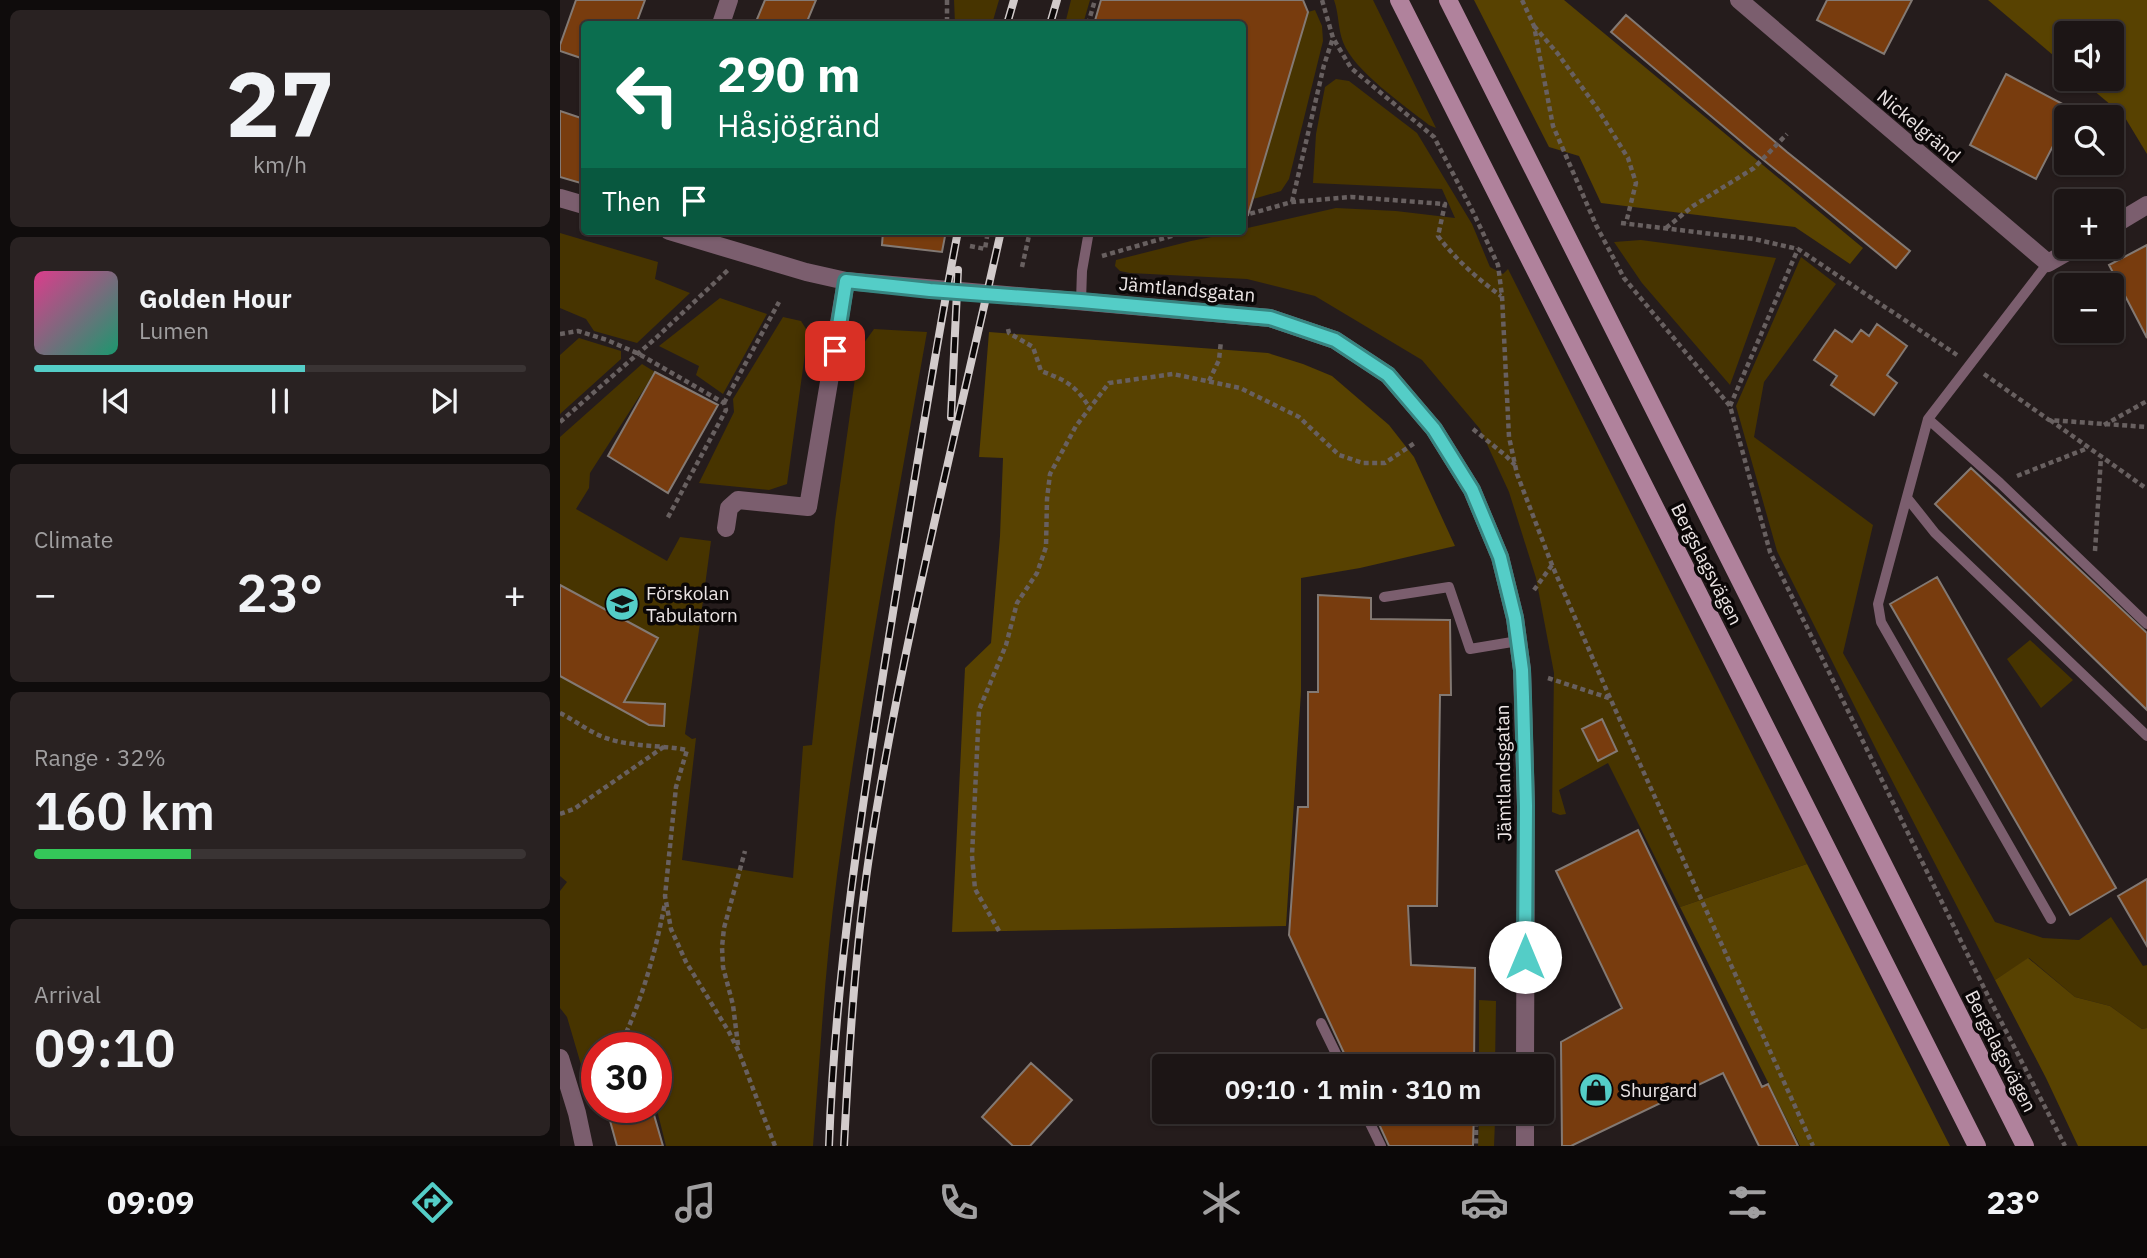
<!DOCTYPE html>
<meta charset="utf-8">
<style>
body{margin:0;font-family:"IBM Plex Sans",sans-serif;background:#292222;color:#f1f3f6;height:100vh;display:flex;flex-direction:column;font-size:26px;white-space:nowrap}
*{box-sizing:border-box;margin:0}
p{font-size:23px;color:#a09fa0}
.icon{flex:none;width:38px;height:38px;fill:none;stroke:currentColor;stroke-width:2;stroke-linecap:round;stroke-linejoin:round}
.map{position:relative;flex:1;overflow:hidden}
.panel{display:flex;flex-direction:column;gap:10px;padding:10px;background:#0f0c0c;width:560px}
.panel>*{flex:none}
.top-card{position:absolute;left:21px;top:21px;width:665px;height:214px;border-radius:7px;box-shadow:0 2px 5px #0004,0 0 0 2px #3a3434;background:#0b6e4f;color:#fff;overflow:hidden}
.buttons{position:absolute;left:1494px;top:21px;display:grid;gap:14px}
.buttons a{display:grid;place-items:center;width:70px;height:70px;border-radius:7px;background:#1c1515;box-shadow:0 2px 5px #0004,0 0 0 2px #3a3434;font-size:35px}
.speed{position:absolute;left:21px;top:1032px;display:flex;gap:14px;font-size:35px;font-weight:700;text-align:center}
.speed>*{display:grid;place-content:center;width:91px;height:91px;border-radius:50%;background:#1c1515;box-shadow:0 2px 5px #0004,0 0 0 2px #3a3434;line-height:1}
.speed .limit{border:10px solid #d22;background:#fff;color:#111}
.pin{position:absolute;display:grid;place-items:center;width:60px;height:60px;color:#fff;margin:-30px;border-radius:14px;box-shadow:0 4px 10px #0006}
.me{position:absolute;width:77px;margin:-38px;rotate:0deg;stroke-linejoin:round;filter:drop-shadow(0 0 5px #0008)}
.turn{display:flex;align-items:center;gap:24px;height:147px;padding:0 21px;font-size:32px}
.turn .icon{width:91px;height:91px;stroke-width:2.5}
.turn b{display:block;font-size:49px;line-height:60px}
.then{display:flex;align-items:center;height:66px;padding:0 21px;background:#0003;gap:14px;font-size:26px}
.big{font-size:52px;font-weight:600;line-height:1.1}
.panel .widget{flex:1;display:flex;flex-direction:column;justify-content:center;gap:10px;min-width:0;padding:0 24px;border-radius:10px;background:#292222}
.panel .dial{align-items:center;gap:0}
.dial b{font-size:91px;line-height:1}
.song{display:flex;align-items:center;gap:21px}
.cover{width:84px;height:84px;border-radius:10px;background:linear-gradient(135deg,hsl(330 70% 55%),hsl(160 70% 35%))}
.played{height:7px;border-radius:4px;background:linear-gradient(90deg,#54cdc7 55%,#3a3434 55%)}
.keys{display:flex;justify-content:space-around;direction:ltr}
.heat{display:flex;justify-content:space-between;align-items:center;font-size:38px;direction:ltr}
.charge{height:10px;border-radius:5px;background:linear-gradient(90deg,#34c759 32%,#3a3434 0)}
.trip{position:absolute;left:592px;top:1054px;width:402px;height:70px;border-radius:7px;background:#1c1515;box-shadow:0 2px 5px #0004,0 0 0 2px #3a3434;font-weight:600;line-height:70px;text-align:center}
.tab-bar{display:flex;height:112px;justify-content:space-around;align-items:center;background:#0b0808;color:#a09fa0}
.tab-bar .icon{width:49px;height:49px}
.tab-bar .selected{color:#54cdc7}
.tab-bar b{font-size:32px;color:#f1f3f6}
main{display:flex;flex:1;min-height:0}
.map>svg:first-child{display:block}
.green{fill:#473400}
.forest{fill:#584201}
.building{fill:#783c0e;stroke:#837973;stroke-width:2}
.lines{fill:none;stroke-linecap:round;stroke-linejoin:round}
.path{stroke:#686060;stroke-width:4.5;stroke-dasharray:5 3.5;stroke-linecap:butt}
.lane{stroke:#7b5e6e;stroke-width:10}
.street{stroke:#7b5e6e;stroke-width:18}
.secondary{stroke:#b0829c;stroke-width:18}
.rail-casing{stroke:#d2cbcb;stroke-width:8}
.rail{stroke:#0b0707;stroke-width:5;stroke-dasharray:16;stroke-linecap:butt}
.route-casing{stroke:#378581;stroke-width:18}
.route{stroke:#54cdc7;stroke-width:12}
.labels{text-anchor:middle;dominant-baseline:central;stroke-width:7;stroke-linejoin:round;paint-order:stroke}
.street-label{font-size:19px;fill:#ebe4e4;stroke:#0b0707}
.poi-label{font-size:19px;fill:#ebe4e4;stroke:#0b0707;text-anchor:start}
</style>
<main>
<section class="panel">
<div class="widget dial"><b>27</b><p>km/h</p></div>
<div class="widget">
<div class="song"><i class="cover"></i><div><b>Golden Hour</b><p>Lumen</p></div></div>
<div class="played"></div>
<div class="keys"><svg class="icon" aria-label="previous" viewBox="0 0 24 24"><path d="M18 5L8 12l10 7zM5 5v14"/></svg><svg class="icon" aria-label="pause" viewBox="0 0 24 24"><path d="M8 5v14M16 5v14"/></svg><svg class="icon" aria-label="next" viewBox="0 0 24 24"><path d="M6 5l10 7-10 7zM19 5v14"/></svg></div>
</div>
<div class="widget"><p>Climate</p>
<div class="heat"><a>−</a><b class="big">23°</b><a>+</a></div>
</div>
<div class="widget"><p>Range · 32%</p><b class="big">160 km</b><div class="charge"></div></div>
<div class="widget"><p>Arrival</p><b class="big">09:10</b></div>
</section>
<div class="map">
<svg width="1587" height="1146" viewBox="0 0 1587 1146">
<rect width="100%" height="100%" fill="#251c1c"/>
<path class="green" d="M394 0H439L432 24H395Z
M511 0H530L523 24H505Z
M774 0H813L876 128 869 125C844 105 794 71 783 42 778 29 779 14 774 0Z
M755 10 762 26 763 41 729 179 721 191 683 202 696 189 748 12Z
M776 79 789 81 857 133 912 224 930 267 943 274 948 269 1247 864 1120 907 1048 763 999 790 1006 814 1000 815 992 812 994 673 976 578 949 492 920 429 862 360 755 296 687 279 570 273 560 271 555 266 556 260 631 241 682 231 683 229 776 208 836 211 895 218 882 189 753 183 756 134 765 87Z
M0 233 98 262 95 279 130 293 77 343 34 331 26 319 0 308Z
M1081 240 1216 258 1170 385 1082 283 1054 242Z
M1241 257 1276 284 1204 382 1194 437 1313 525 1283 653 1435 922 1483 938 1519 940 1551 917 1583 966 1587 965V1028L1582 1029 1550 1006 1515 997 1469 958 1435 980 1323 763 1217 551 1176 406Z
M160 298 207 314 163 394 136 375 139 366 99 346Z
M223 317 241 321 248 332 227 484 209 490 139 483 174 412 173 399Z
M314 329 367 332C335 513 301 694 277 876 265 966 260 1056 253 1146H106L96 1106V1048H37V1091L27 1085 7 1017 0 1008V891L7 882 0 876V437L82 364 95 372 30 473 29 488 16 509 107 561 120 537 151 541 125 734 132 739 136 738 122 860 233 878 243 746 252 745 275 521 299 350Z
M19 338 61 351V359L0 414V355Z
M1470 640 1513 680 1481 708 1447 659Z
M919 1000 936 1001 935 1066H919Z
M919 1120 935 1121 934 1146H918Z"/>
<path class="forest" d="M914 0H1004L1303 248 1290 264 1235 227 1041 203 1019 156 989 147Z
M1428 0H1587V154L1564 116 1520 79H1552V33H1507V67Z
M429 332 708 353 743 364 772 376 829 425 854 457 895 546 800 568 741 578V692L726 926 392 932 405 668 431 643 440 536 443 458 419 457Z
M1247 864 1390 1146H1240L1120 907Z
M1468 958 1515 997 1550 1006 1582 1029 1587 1028V1146H1518L1486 1078 1435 980Z"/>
<path class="building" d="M16 0H85L76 24H24V59L0 51V45Z
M205 0H256L246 24H195Z
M541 0H743L748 12 688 215 682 214V24H534Z
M1267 0H1352L1324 54 1257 20Z
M1066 15 1227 152 1350 251 1336 268 1190 149 1051 32Z
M1446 74 1512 109 1476 179 1410 145Z
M0 111 24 119V184L0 177Z
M323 231H386L382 252 322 245Z
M1587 245V338L1549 265Z
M1317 324 1347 346 1327 375 1337 383 1314 415 1271 385 1277 376 1254 360 1275 330 1292 342 1301 330 1309 336Z
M95 372 158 405 108 493 48 456Z
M1411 468 1587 633V710L1375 504Z
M1377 577 1556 888 1510 915 1330 604Z
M0 585 98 638 64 702 105 704 104 726 89 725 0 676Z
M758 595 811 598V619L890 620 891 695H880L877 906H848L851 965 915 968 914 1066H790L729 935 738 807H748V692H758Z
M1042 719 1057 751 1038 761 1022 729Z
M1078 830 1202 1087 1208 1084 1238 1146H1199L1163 1073 1011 1146H1002L1001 1042 1062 1008 996 871Z
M1587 879V946L1558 896Z
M471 1063 512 1100 470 1146H453L422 1117Z
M85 1108H92L103 1146H57L49 1117Z
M813 1111H914L913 1146H829Z"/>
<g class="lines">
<path class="path" d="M387 0V24
M762 0 773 38 791 68 874 137 914 214 938 265 942 296 949 437 957 474 992 565 1050 698 1253 1146
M962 0 974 26 993 126 1036 225 1064 278 1170 406 1210 552 1428 996 1505 1146
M528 24 535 0
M974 26 998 54 1037 108 1068 158 1076 183 1066 223
M732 202 764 65 773 38
M682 216 732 202 791 197 885 204 878 236C895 259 918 279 941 296
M1061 223 1194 239 1238 249 1397 355
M1106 228 1133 206 1194 168 1227 134
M410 246 425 249 428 231
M542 256 629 231
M462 267 470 231
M448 329 449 333 473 347 481 371C507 381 514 384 530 408
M0 334 18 331 47 340 79 354 164 403 166 410 107 519
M1424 374 1489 420 1587 427
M649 381 659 360 661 341
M164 403 219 302
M1170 406 1238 249
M1490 420 1587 489
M0 422 97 337 168 270
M1544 425 1587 401
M913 429 945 455 955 465
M1457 476 1528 448
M1535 551 1541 457
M974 590 992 565
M988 678 1049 698
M0 713C16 721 32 734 49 739 74 747 101 745 127 750L116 787 105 896 111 929 126 962 169 1032 179 1052 215 1146
M0 814 14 809 105 746
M439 931 415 889 412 856 419 710 446 645 457 603 477 573 486 547 487 499 490 474 516 426 549 383 613 374 680 388 739 417 779 455 803 463H825L856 442
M178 1045 173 1005 163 967 162 947 164 928 185 851
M59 1048C82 1001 95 954 105 903
M914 1115H916V1146
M916 1115H939"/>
<path class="lane" d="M1488 263 1368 419 1440 483 1587 624
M521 301 522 271 529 231
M1368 419 1318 604 1321 622 1491 919
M1348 499 1375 533 1587 736
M824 597 889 587 910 649 958 641
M761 1023 782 1066
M804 1111 821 1146"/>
<path class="street" d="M1179 0 1488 263 1516 247
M161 24 169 0
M0 198 24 205
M1552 226 1587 205
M109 231 246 272 286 281 710 318 775 340 828 375 874 429 912 490 940 557 955 618 962 670 966 806 965 1066
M166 528 169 508 178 500 248 507 286 281
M0 1058 17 1113 24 1146
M965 1146V1111"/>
<path class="secondary" d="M839 0 1417 1146
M888 0 1465 1146"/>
<g class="rail-casing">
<path id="rail" d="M447 24 454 0
M490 24 497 0
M391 417 398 270
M269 1146C275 975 302 806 329 637 351 502 372 366 398 231
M284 1146C289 1049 295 952 309 857 341 646 395 439 441 231"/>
</g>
<use href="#rail" class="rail"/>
</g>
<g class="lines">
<g class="route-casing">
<path id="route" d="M275 351 286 281 370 290 521 301 710 318 775 340 828 375 874 429 912 490 940 557 955 618 962 670 963 697 966 806 965 957"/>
</g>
<use href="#route" class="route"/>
</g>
<defs>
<g id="school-disc" transform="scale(1.75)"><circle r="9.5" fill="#54cdc7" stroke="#0b0707"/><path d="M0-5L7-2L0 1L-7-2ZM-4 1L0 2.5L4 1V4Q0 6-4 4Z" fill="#111"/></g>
<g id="shop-disc" transform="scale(1.75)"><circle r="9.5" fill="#54cdc7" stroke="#0b0707"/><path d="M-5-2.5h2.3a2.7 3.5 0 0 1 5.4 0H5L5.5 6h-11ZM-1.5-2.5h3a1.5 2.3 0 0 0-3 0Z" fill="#111"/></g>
</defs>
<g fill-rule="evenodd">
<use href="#school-disc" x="62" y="604"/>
<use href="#shop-disc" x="1036" y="1090"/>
</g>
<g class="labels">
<g class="street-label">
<text transform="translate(1359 126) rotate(40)">Nickelgränd</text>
<text transform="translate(627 289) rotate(5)">Jämtlandsgatan</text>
<text transform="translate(1147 564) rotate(63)">Bergslagsvägen</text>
<text transform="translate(943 773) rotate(-91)">Jämtlandsgatan</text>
<text transform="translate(1441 1051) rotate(63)">Bergslagsvägen</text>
</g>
<g class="poi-label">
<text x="86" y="593">Förskolan<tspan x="86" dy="22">Tabulatorn</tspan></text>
<text x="1060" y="1090">Shurgard</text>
</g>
</g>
</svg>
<div class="buttons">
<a><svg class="icon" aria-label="sound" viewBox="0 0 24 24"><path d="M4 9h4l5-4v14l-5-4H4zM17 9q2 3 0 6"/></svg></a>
<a><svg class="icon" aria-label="search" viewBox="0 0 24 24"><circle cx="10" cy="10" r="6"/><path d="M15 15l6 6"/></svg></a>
<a>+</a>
<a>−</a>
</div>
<div class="speed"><div class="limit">30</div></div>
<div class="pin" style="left:275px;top:351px;background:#d93025"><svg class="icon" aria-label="arrive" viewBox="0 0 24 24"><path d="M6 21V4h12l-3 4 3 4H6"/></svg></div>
<svg class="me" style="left:965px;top:957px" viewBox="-20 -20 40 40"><circle r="19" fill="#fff"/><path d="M0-13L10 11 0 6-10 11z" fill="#54cdc7"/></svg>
<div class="trip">09:10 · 1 min · 310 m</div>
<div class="top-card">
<div class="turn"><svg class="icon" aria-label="left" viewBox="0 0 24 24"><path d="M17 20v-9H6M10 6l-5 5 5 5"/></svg><div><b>290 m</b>Håsjögränd</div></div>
<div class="then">Then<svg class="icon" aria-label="arrive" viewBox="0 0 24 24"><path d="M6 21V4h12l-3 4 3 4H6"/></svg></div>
</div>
</div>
</main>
<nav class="tab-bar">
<b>09:09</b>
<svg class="icon selected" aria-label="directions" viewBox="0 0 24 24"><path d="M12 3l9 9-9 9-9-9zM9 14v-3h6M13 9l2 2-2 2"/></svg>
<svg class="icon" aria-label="music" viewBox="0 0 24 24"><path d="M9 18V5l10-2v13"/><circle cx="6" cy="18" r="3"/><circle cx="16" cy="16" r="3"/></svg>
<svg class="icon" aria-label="phone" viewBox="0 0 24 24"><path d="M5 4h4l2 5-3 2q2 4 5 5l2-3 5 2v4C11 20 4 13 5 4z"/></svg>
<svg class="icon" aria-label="climate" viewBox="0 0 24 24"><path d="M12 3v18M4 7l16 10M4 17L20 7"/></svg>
<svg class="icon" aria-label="car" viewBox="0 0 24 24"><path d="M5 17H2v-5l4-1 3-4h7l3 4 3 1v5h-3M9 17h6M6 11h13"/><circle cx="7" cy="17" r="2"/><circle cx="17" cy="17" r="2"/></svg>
<svg class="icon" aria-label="filters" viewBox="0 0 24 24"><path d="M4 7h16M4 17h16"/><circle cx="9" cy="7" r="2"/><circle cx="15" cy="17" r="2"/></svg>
<b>23°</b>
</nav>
